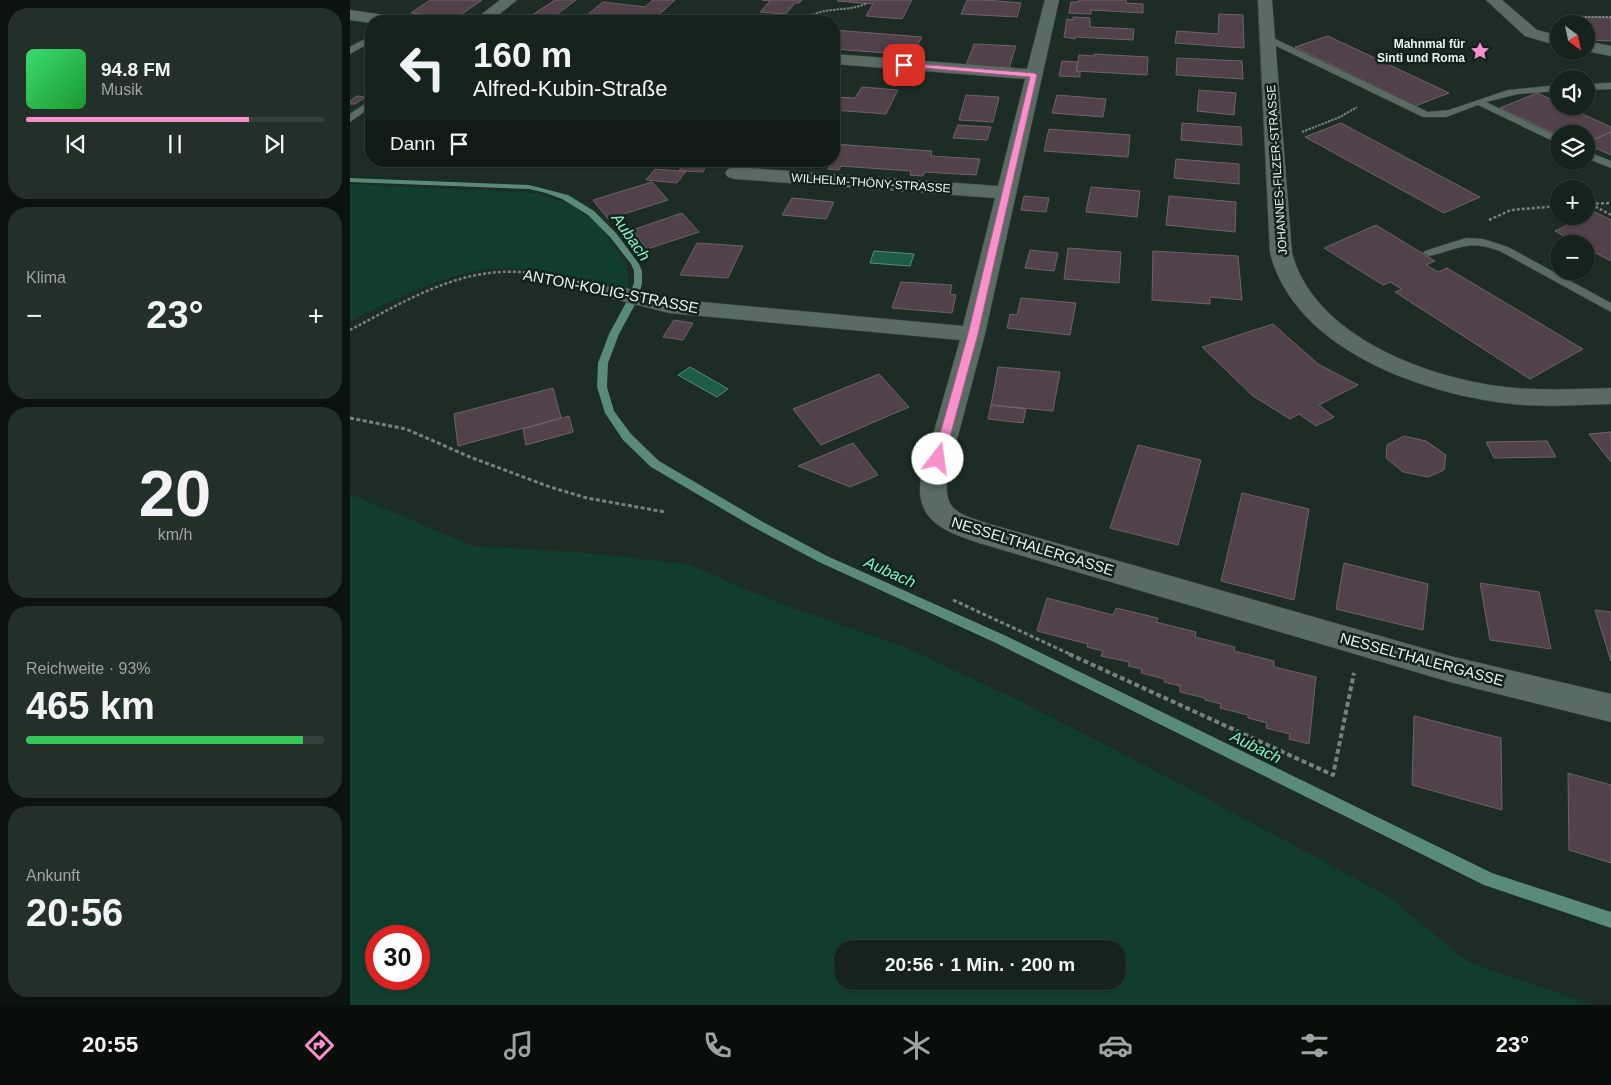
<!DOCTYPE html>
<html lang="de">
<meta charset="utf-8">
<style>
body{margin:0;font-family:Helvetica,sans-serif;background:#232f29;color:#f1f3f6;height:100vh;display:flex;flex-direction:column;font-size:19px;white-space:nowrap}
*{box-sizing:border-box;margin:0}
p{font-size:16px;color:#9ea4a3}
.icon{flex:none;width:28px;height:28px;fill:none;stroke:currentColor;stroke-width:2;stroke-linecap:round;stroke-linejoin:round}
.map{position:relative;flex:1;overflow:hidden}
.side{display:flex;flex-direction:column;gap:8px;padding:8px;background:#0c130f;width:350px}
.side>*{flex:none}
.top-card{position:absolute;left:15px;top:15px;width:475px;height:152px;border-radius:20px;box-shadow:0 1px 4px #0004,0 0 0 1px #353f3b;background:#16221c;color:#f1f3f6;overflow:hidden}
.needle{width:32px;rotate:147deg}
.controls{position:absolute;left:1200px;top:15px;display:grid;gap:10px}
.controls a{display:grid;place-items:center;width:45px;height:45px;border-radius:50%;background:#16221c;box-shadow:0 1px 4px #0004,0 0 0 1px #353f3b;font-size:25px}
.speed{position:absolute;left:15px;top:925px;display:flex;gap:10px;font-size:25px;font-weight:700;text-align:center}
.speed>*{display:grid;place-content:center;width:65px;height:65px;border-radius:50%;background:#16221c;box-shadow:0 1px 4px #0004,0 0 0 1px #353f3b;line-height:1}
.speed .limit{border:8px solid #d22;background:#fff;color:#111}
.pin{position:absolute;display:grid;place-items:center;width:42px;height:42px;color:#fff;margin:-21px;border-radius:10px;box-shadow:0 2px 8px #0006}
.me{position:absolute;width:55px;margin:-28px;rotate:15deg;stroke-linejoin:round;filter:drop-shadow(0 0 4px #0008)}
.turn{display:flex;align-items:center;gap:18px;height:105px;padding:0 25px;font-size:22px}
.turn .icon{width:65px;height:65px;stroke-width:2.5}
.turn b{display:block;font-size:35px;line-height:42px}
.then{display:flex;align-items:center;height:48px;padding:0 25px;background:#0003;gap:10px;font-size:19px}
.big{font-size:38px;font-weight:800;line-height:1.1}
.side .widget{flex:1;display:flex;flex-direction:column;justify-content:center;gap:8px;min-width:0;padding:0 18px;border-radius:20px;background:#232f29}
.side .dial{align-items:center;gap:0}
.dial b{font-size:65px;line-height:1}
.song{display:flex;align-items:center;gap:15px}
.cover{width:60px;height:60px;border-radius:8px;background:linear-gradient(135deg,hsl(140 70% 55%),hsl(130 70% 35%))}
.played{height:5px;border-radius:2px;background:linear-gradient(90deg,#f890cc 75%,#353f3b 75%)}
.keys{display:flex;justify-content:space-around;direction:ltr}
.heat{display:flex;justify-content:space-between;align-items:center;font-size:28px;direction:ltr}
.charge{height:8px;border-radius:4px;background:linear-gradient(90deg,#34c759 93%,#353f3b 0)}
.trip{position:absolute;left:484px;top:940px;width:292px;height:50px;border-radius:20px;background:#16221c;box-shadow:0 1px 4px #0004,0 0 0 1px #353f3b;font-weight:800;line-height:50px;text-align:center}
.tabs{display:flex;height:80px;justify-content:space-around;align-items:center;background:#090e0b;color:#9ea4a3}
.tabs .icon{width:35px;height:35px}
.tabs .current{color:#f890cc}
.tabs b{font-size:22px;color:#f1f3f6}
main{display:flex;flex:1;min-height:0}
.map>svg:first-child{display:block}
.green{fill:#103d2d;fill-rule:evenodd}
.water{fill:#1d5c45;stroke:#5a8a78}
.lines{fill:none;stroke-linecap:round;stroke-linejoin:round}
.stream{fill:#5a8a78;fill-rule:evenodd}
.building{fill:#51414a;stroke:#716169}
.lane-casing{stroke:#3d4b45;stroke-width:1}
.street-casing{stroke:#3d4b45;stroke-width:1}
.path-far3{stroke:#75827d;stroke-width:2;stroke-dasharray:2.5 1;stroke-linecap:butt}
.path-far2{stroke:#75827d;stroke-width:2.5;stroke-dasharray:3 2;stroke-linecap:butt}
.path-far1{stroke:#75827d;stroke-width:3;stroke-dasharray:4 2.5;stroke-linecap:butt}
.path{stroke:#75827d;stroke-width:4;stroke-dasharray:5 3;stroke-linecap:butt}
.lane{fill:#596b63;fill-rule:evenodd}
.street{fill:#596b63;fill-rule:evenodd}
.route{fill:#f890cc;stroke:#a15e85}
.labels{text-anchor:middle;dominant-baseline:central;stroke-width:5;stroke-linejoin:round;paint-order:stroke}
.far-poi-label{font-size:12px;font-weight:bold;fill:#eaf4f0;stroke:#13231c;text-anchor:end}
.far-street-label{font-size:12px;fill:#eaf4f0;stroke:#13231c}
.street-label{font-size:15px;fill:#eaf4f0;stroke:#13231c}
.water-label{font-size:16px;font-style:italic;fill:#82f3c6;stroke:#13231c}
</style>
<main>
<section class="side">
<div class="widget">
<div class="song"><i class="cover"></i><div><b>94.8 FM</b><p>Musik</p></div></div>
<div class="played"></div>
<div class="keys"><svg class="icon" aria-label="previous" viewBox="0 0 24 24"><path d="M18 5L8 12l10 7zM5 5v14"/></svg><svg class="icon" aria-label="pause" viewBox="0 0 24 24"><path d="M8 5v14M16 5v14"/></svg><svg class="icon" aria-label="next" viewBox="0 0 24 24"><path d="M6 5l10 7-10 7zM19 5v14"/></svg></div>
</div>
<div class="widget"><p>Klima</p>
<div class="heat"><a>−</a><b class="big">23°</b><a>+</a></div>
</div>
<div class="widget dial"><b>20</b><p>km/h</p></div>
<div class="widget"><p>Reichweite · 93%</p><b class="big">465 km</b><div class="charge"></div></div>
<div class="widget"><p>Ankunft</p><b class="big">20:56</b></div>
</section>
<div class="map">
<svg width="1261" height="1005" viewBox="0 0 1261 1005">
<rect width="100%" height="100%" fill="#1d2d26"/>
<path class="green" d="M0 184 186 193 220 204 249 225 278 266V289C239 281 198 270 158 268 111 266 40 300 0 322Z
M0 494 123 546 239 553 337 564 426 602 552 646 653 693 770 752 1036 895 1118 962 1243 1005H0ZM26 936H69V979H26ZM492 949H768V981H492Z"/>
<path class="water" d="M524 251 564 254 560 266 520 263Z
M340 367 378 389 367 397 328 375Z"/>
<g class="lines">
<path class="stream" d="M0 178 179 185 218 195 244 211 266 233 289 264 292 271V283L288 299 269 334 258 363 257 387 264 411 281 434 309 461 413 522 477 556 654 635 1142 873 1261 912V928L1134 885 646 643 469 562 405 528 301 467 273 440 255 413 247 387 248 363 259 334 278 299 284 283V271L281 264 260 237 238 215 212 199 196 193 179 189 0 182Z"/>
</g>
<path class="building" d="M80 0H132L106 18 61 13Z
M205 0H226L198 21H173Z
M303 0H325L302 21H230L253 2 295 7Z
M412 0H452L449 3H445L436 14 410 12 420 1Z
M488 0H562L552 19 516 16 523 4 487 1Z
M617 0H636L671 3 667 17 611 14Z
M729 0H776V3L793 4V13L741 10V14L719 13 721 2H729Z
M869 14 893 15 894 48 825 43 827 31 868 34Z
M342 17 390 21H339Z
M723 17 740 18V27L784 29 783 40 725 37V39L714 37 717 19 723 20Z
M1225 17 1261 18V41L1242 40 1236 32V24H1230Z
M484 30 572 37 562 55 484 49Z
M978 36 1099 93 1065 106 945 47Z
M624 44 666 46 659 68 616 65Z
M744 54 798 57 797 75 726 71 729 55 744 56Z
M827 58 892 61 893 79 826 75Z
M712 61 728 62 726 71 730 72V77L709 76Z
M512 87 548 90 536 114 484 110V97L505 98Z
M849 90 886 93 884 115 847 111Z
M1187 93 1209 103V106H1215L1261 127V132L1236 143V134H1209V136L1150 108Z
M616 95 649 97 643 122 609 120Z
M707 95 756 99 753 117 702 113Z
M7 96 16 97 5 104H0V101Z
M832 123 891 127 892 145 831 140Z
M991 123 1130 197 1094 213 955 137Z
M608 125 641 127 637 140 603 138Z
M699 129 780 135 778 157 694 151Z
M1261 132V155L1236 144V143Z
M484 144 582 151 581 156 630 159 626 175 575 172 573 176 560 175 561 171 491 166 489 170 478 169 481 165 450 163 451 161H484Z
M826 159 889 164V184L824 178Z
M101 161H151L146 166Z
M325 161H367L364 166 324 163Z
M333 164 356 165 353 172 329 171Z
M305 169 329 171H336L327 183 296 180Z
M302 182 318 200 258 219 243 200Z
M741 187 790 191 787 217 736 212Z
M674 196 699 198 696 212 671 210Z
M819 196 886 202 885 232 816 225Z
M442 198 484 202 476 219 432 215Z
M1245 212 1261 220V261L1236 248V244H1229L1205 231Z
M332 213 349 232 297 249 282 230Z
M1026 225 1085 261 1076 265 1088 272 1097 268 1233 349 1180 379 1045 292 1052 289 1040 282 1033 285 974 248Z
M347 243 393 246 378 278 330 275Z
M718 248 771 252 769 283 714 279Z
M680 250 708 253 704 271 675 268Z
M803 251 888 256 892 300 860 297V304L802 300Z
M551 282 602 285 600 294 606 295 602 313 542 308Z
M671 298 726 303 720 335 657 328 660 314 667 315Z
M324 320 343 323 333 340 313 337Z
M923 324 968 364 1008 385 969 405 984 417 966 426 949 414 940 419 903 396 852 347Z
M648 367 710 372 703 411 641 405Z
M529 374 559 407 471 445 443 409Z
M203 388 211 418 108 446 104 414Z
M641 405 676 409 673 423 638 419Z
M219 416 223 432 176 445 173 429Z
M1261 432V462L1239 434Z
M1054 436 1076 441 1096 455 1094 470 1078 477 1053 472 1036 458 1037 445Z
M1197 441 1206 457 1144 458 1136 442Z
M503 443 528 475 500 487 448 466Z
M788 445 851 460 828 545 760 528Z
M892 493 959 509 944 600 871 581Z
M994 563 1078 584 1073 630 986 609Z
M1130 583 1189 592 1201 649 1140 640Z
M697 598 763 615 766 608 808 618 806 622 846 632 845 637 885 647 884 651 924 661V667L966 677 959 744 939 739 940 734 916 728 917 723 898 718V715L870 708 871 704 855 700V698L830 692V686L814 682 815 679 791 673 792 669 778 666 779 662 751 656 753 651 737 647 738 644 687 631Z
M1245 610 1261 612V661Z
M1064 716 1151 738 1152 810 1062 785Z
M1218 773 1261 785V863L1219 850Z"/>
<g class="lines">
<g class="lane-casing">
<path id="lane" d="M21 36V42L0 54V47Z
M919 36 1078 112 1099 110 1158 90 1209 85V91L1168 94 1136 102 1209 137V144L1128 105 1096 117H1073L916 41 915 39Z
M1261 83V89L1236 90V84Z
M21 100V107L0 122V114Z
M1236 151 1261 161V168L1236 158Z
M1116 238 1133 239 1158 247 1261 303V312L1150 251C1117 239 1110 249 1079 256L1073 253 1075 251Z"/>
</g>
<g class="street-casing">
<path id="street" d="M150 0H167L141 21H123Z
M695 0H709L635 334 597 477C594 511 607 513 636 523L1100 656 1261 694V722L1100 682 629 543C593 531 564 520 571 477L610 340 319 313 256 297 253 292 256 287 264 285 319 299 613 326 645 198 385 179 378 177 375 173 378 169 385 167 648 186 675 79 484 64V54L677 69Z
M908 0H922L942 253C964 336 1077 378 1155 387 1190 391 1226 389 1261 388V404C1226 405 1190 408 1154 403 1068 392 944 348 920 253Z
M1136 0H1152L1187 30 1209 36V46L1175 36Z
M0 10 41 16 46 18 49 21 21 23 0 20Z
M1236 41 1261 46V56L1236 51Z"/>
</g>
<path class="path-far3" d="M1217 17H1261
M454 21C472 4 496 14 517 3
M952 132 990 117 1007 107"/>
<path class="path-far2" d="M1236 204 1261 203
M1241 204 1261 215
M1139 220 1161 210 1209 206
M0 330C46 306 96 275 150 272 179 270 209 278 237 284"/>
<path class="path-far1" d="M0 418 56 429 120 457 200 487 237 498 315 512
M603 600 722 655"/>
<path class="path" d="M719 654 983 775 1004 673"/>
<use href="#lane" class="lane"/>
<use href="#street" class="street"/>
</g>
<path class="route" d="M554 63 684 73 687 75 628 334 594 459 588 463 583 459 618 334 680 77 551 66 550 65Z"/>
<defs>
<g id="sight-bare" transform="scale(1.5)"><path d="M0-6L1.8-2.2L6-1.7L2.9 1.2L3.7 5.4L0 3.3L-3.7 5.4L-2.9 1.2L-6-1.7L-1.8-2.2Z" fill="#f890cc" stroke="#13231c" stroke-width="2.5" paint-order="stroke"/></g>
</defs>
<g fill-rule="evenodd">
<use href="#sight-bare" x="1130" y="51"/>
</g>
<g class="labels">
<g class="far-poi-label">
<text x="1115" y="44">Mahnmal für<tspan x="1115" dy="14">Sinti und Roma</tspan></text>
</g>
<g class="far-street-label">
<text transform="translate(927 170) rotate(-94)">JOHANNES-FILZER-STRASSE</text>
<text transform="translate(521 183) rotate(4)">WILHELM-THÖNY-STRASSE</text>
</g>
<g class="street-label">
<text transform="translate(261 291) rotate(11)">ANTON-KOLIG-STRASSE</text>
<text transform="translate(683 546) rotate(17)">NESSELTHALERGASSE</text>
<text transform="translate(1072 659) rotate(15)">NESSELTHALERGASSE</text>
</g>
<g class="water-label">
<text transform="translate(281 237) rotate(55)">Aubach</text>
<text transform="translate(540 572) rotate(24)">Aubach</text>
<text transform="translate(906 747) rotate(26)">Aubach</text>
</g>
</g>
</svg>
<div class="controls">
<a><svg class="needle" viewBox="-14 -14 28 28"><path d="M0-13l5 13h-10z" fill="#e53935"/><path d="M0 13l5-13h-10z" fill="#9ea4a3"/></svg></a>
<a><svg class="icon" aria-label="sound" viewBox="0 0 24 24"><path d="M4 9h4l5-4v14l-5-4H4zM17 9q2 3 0 6"/></svg></a>
<a><svg class="icon" aria-label="layers" viewBox="0 0 24 24"><path d="M12 4l9 5-9 5-9-5zM3 14l9 5 9-5"/></svg></a>
<a>+</a>
<a>−</a>
</div>
<div class="speed"><div class="limit">30</div></div>
<div class="pin" style="left:554px;top:65px;background:#d93025"><svg class="icon" aria-label="arrive" viewBox="0 0 24 24"><path d="M6 21V4h12l-3 4 3 4H6"/></svg></div>
<svg class="me" style="left:588px;top:459px" viewBox="-20 -20 40 40"><circle r="19" fill="#fff"/><path d="M0-13L10 11 0 6-10 11z" fill="#f890cc"/></svg>
<div class="trip">20:56 · 1 Min. · 200 m</div>
<div class="top-card">
<div class="turn"><svg class="icon" aria-label="left" viewBox="0 0 24 24"><path d="M17 20v-9H6M10 6l-5 5 5 5"/></svg><div><b>160 m</b>Alfred-Kubin-Straße</div></div>
<div class="then">Dann<svg class="icon" aria-label="arrive" viewBox="0 0 24 24"><path d="M6 21V4h12l-3 4 3 4H6"/></svg></div>
</div>
</div>
</main>
<nav class="tabs">
<b>20:55</b>
<svg class="icon current" aria-label="directions" viewBox="0 0 24 24"><path d="M12 3l9 9-9 9-9-9zM9 14v-3h6M13 9l2 2-2 2"/></svg>
<svg class="icon" aria-label="music" viewBox="0 0 24 24"><path d="M9 18V5l10-2v13"/><circle cx="6" cy="18" r="3"/><circle cx="16" cy="16" r="3"/></svg>
<svg class="icon" aria-label="phone" viewBox="0 0 24 24"><path d="M5 4h4l2 5-3 2q2 4 5 5l2-3 5 2v4C11 20 4 13 5 4z"/></svg>
<svg class="icon" aria-label="climate" viewBox="0 0 24 24"><path d="M12 3v18M4 7l16 10M4 17L20 7"/></svg>
<svg class="icon" aria-label="car" viewBox="0 0 24 24"><path d="M5 17H2v-5l4-1 3-4h7l3 4 3 1v5h-3M9 17h6M6 11h13"/><circle cx="7" cy="17" r="2"/><circle cx="17" cy="17" r="2"/></svg>
<svg class="icon" aria-label="filters" viewBox="0 0 24 24"><path d="M4 7h16M4 17h16"/><circle cx="9" cy="7" r="2"/><circle cx="15" cy="17" r="2"/></svg>
<b>23°</b>
</nav>
